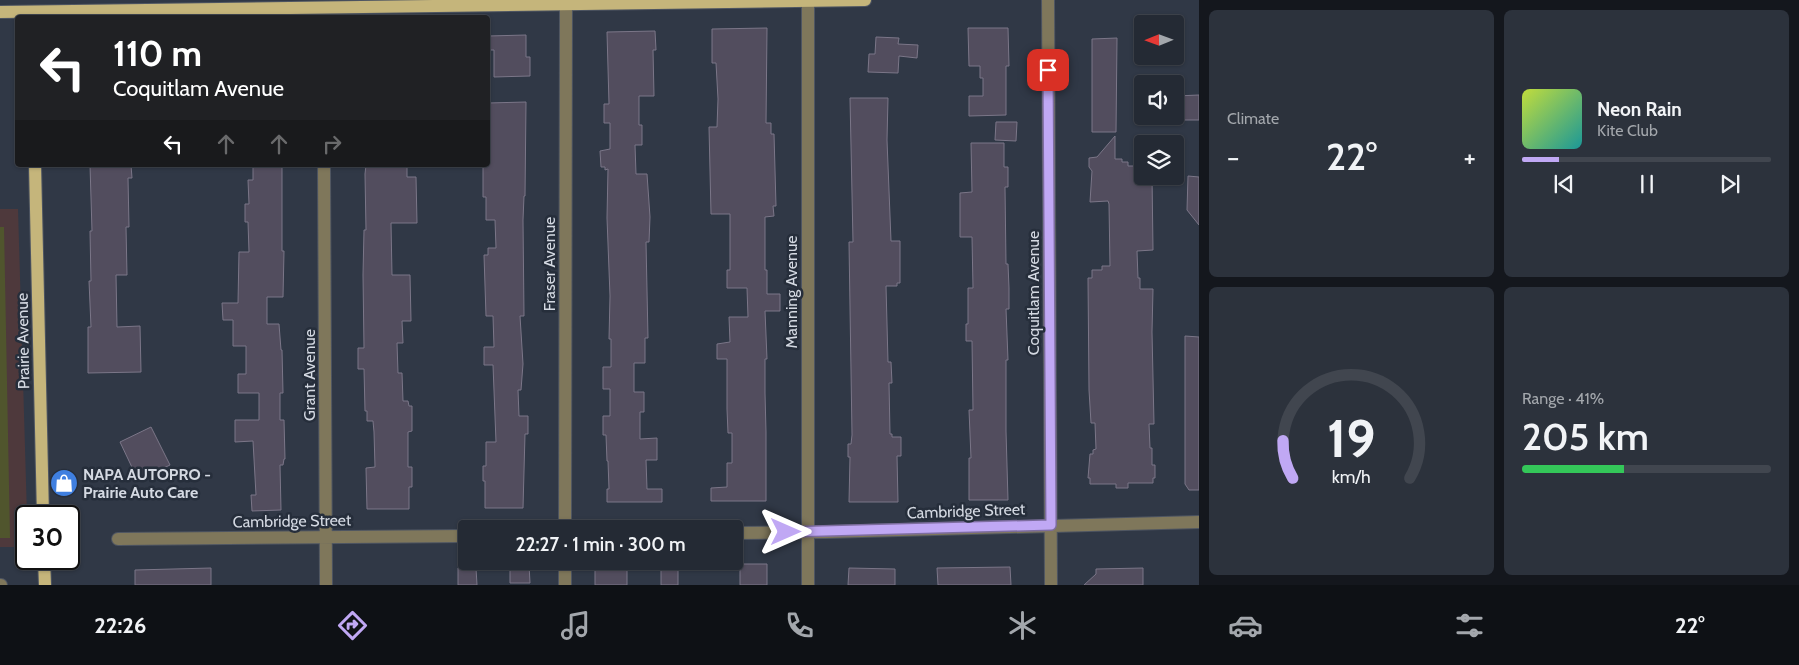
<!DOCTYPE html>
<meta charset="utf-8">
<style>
body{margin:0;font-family:Cabin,sans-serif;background:#2c323c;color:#f1f3f6;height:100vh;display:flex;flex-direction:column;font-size:19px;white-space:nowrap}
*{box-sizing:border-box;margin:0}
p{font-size:16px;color:#a3a7ac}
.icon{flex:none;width:28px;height:28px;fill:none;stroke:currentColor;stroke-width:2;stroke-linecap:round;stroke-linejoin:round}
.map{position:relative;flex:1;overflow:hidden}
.side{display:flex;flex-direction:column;gap:10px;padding:10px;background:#14171d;width:600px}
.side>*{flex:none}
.guide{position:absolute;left:15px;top:15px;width:475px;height:152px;border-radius:5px;box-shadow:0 1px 4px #0004,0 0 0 1px #41464f;background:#202124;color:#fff;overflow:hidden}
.needle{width:32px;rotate:269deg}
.buttons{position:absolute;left:1134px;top:15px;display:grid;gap:10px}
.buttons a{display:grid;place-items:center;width:50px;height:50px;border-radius:5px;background:#242a34;box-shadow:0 1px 4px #0004,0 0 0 1px #41464f;font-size:25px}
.speed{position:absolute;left:15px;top:505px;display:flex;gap:10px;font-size:25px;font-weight:700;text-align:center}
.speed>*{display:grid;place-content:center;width:65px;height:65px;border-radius:50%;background:#242a34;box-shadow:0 1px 4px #0004,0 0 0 1px #41464f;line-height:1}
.speed .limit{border:2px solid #111;border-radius:8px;background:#fff;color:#111}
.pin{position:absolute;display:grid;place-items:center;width:42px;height:42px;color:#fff;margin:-21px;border-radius:10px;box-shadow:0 2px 8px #0006}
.me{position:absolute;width:55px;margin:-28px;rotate:90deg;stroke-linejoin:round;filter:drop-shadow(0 0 4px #0008)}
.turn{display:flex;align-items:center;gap:18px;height:105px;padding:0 15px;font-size:22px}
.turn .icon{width:65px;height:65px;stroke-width:2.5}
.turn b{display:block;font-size:35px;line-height:42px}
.lanes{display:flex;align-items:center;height:48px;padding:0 15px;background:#0003;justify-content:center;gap:25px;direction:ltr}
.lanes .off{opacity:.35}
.big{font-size:38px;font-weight:600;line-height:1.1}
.side .tile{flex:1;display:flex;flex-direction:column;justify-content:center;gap:8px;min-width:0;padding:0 18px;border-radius:8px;background:#2c323c}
.side .dial{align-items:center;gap:0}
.dial svg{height:130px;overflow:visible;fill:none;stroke:#41464f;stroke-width:7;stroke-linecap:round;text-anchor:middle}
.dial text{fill:#f1f3f6;stroke:none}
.song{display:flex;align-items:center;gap:15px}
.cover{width:60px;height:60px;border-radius:8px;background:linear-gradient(135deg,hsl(70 70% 55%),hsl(180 70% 35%))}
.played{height:5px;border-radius:2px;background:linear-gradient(90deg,#c0a8f4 15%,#41464f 15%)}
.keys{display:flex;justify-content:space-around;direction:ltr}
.heat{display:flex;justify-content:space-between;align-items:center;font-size:28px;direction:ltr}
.charge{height:8px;border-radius:4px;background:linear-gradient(90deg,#34c759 41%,#41464f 0)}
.side .tiles{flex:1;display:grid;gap:10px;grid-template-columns:repeat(2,1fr)}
.trip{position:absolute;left:458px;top:520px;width:285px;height:50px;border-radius:5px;background:#242a34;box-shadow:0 1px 4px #0004,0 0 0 1px #41464f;font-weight:600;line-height:50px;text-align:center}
.tab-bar{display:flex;height:80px;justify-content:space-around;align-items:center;background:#0e1115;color:#a3a7ac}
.tab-bar .icon{width:35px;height:35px}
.tab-bar .selected{color:#c0a8f4}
.tab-bar b{font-size:22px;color:#f1f3f6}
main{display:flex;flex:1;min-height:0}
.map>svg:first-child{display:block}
.education{fill:#4e393c}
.green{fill:#50552d}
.building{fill:#524d5e;stroke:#7b7688}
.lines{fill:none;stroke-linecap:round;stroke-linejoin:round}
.minor-casing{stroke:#4e5562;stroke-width:14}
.major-casing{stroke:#4e5562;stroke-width:14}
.minor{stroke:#7f775b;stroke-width:12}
.major{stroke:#c5b57b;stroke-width:12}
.route-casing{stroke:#7d6d9f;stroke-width:12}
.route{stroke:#c0a8f4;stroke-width:9}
.labels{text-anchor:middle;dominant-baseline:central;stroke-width:5;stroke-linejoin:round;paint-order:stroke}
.street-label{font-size:16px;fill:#d4d9e2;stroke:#262e3b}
.poi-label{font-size:16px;font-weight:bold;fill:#d4d9e2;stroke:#262e3b;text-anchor:start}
</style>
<main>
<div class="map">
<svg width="1199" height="585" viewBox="0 0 1199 585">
<rect width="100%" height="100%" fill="#303846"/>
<path class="education" d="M0 209H18L27 516 26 547H0Z"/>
<path class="green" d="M0 227H4L10 538H0Z"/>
<path class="building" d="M767 28 766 123H771V134H774L776 206H773L774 216 765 217V270H767V294H780V311H765L767 359H765V393L766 432V501H711V488L727 487V463H732V433H728L727 409V359H717V344L730 342 729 317H748L747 288H727V270H730V214H711L709 127H717L718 99 716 63H712V29Z
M968 28H1008L1009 66H1006V115L969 116V96H983V78H980V66H969Z
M655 31 656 50H653L654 96H639V125H642V145H635L636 174H647L650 217 649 242H646L648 338H645V363H634V392H644V412H640V439L657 438V460H646L647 489H662V502H607V489H609L608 461H607L606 435H603V416H610V389H603V367H611V339H609L610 296 607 218 608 169 605 170V167H601L600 151 610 149V123H604V104H609L607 32Z
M526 35V57H530V76L494 77V50H488V36Z
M876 37 899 38 898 44 918 45 917 58 899 56 898 73 868 72 869 54H875Z
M1117 38 1116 132H1092V39Z
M1199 95V120H1175V96Z
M850 98H888L887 140 891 241H900V283H897V286H886L888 362H891L892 383H889L890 434H892V437H901V456H897L898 502H849L850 457H848V444H851L852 435 849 242H853Z
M526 102 525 196H524L523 220 524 316H520L523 364 521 390H518L519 416H528V434H525L523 508H485V481H483V466H486V442H496L493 365H484V347H494L493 316H486L484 255H488V248H496L495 220H486V197H483V165H488V103Z
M996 122H1017L1016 141 995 140Z
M1115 136V159H1122V162H1128V166H1136V169H1142V176H1152L1153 250 1137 251 1138 278H1140V289H1153L1152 332 1154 424H1149L1150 448H1152V465H1155V478H1153V483H1128V488H1116V484H1090V478H1088L1090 454H1093V450L1096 449 1095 423H1091L1089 390 1088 278H1092V270H1102V266H1110L1109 204 1108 201 1090 202 1092 171 1089 167V158L1097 157Z
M971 143H1004V167H1008V187H1005L1006 264H1008L1009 288V309H1006L1008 360H1006V431L1008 500H969V458H971L969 410H973L972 341H966V324H968V288H973L972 237H960V193L972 192Z
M90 165H131L132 178H128L129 227H126L127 275H116L117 327 140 326 141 372 88 373V327H91L89 281H91L90 231H92Z
M253 165H282V251H284L283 297H267V324H279L281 350H282L283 393H280V420H284L285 459H284L283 465H280L281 510 252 511 251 495H256L253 441 235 442V420H259V393H238V374H246V346H233V320H223L222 303H238L239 252H249L248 222H245V204H249L248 180H253Z
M366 165H407V177H416L417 223H391L392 275H410L411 321H402L403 343H397L398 373H402L403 401H408L409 406H412V431L408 432V467H412V487H409V509H367L366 468 375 467 374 432 373 421H367V411H365L364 369H358V348H364L363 275 364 230H366L365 174Z
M1188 176 1199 177V225L1187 210Z
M1185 336 1199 337V490H1189L1185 484Z
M151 427 170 465 138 480 120 442Z
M514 561H526V564H529L530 583H510V564H513Z
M595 564H627V585H595Z
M740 564H767V585H740Z
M1010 567 1011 585H938L937 568Z
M211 568V585H135V570Z
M458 568H476L477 585H458Z
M849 568 895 569V585H848Z
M1143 568V585H1084L1096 574V569Z
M661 569H678V585H661Z"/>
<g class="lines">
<g class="minor-casing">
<path id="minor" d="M808 0V585
M1048 0 1051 585
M324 165 326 585
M565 529 566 0
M734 533 826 532 1199 522
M118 539 466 536
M565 561V585
M0 585H1"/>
</g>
<g class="major-casing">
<path id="major" d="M0 12 865 0
M35 165 43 516
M44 559 45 585"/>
</g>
<use href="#minor" class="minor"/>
<use href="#major" class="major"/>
</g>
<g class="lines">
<g class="route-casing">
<path id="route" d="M786 532 1051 525 1048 70"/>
</g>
<use href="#route" class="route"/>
</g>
<defs>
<g id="shop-disc" transform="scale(1.4375)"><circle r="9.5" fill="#3f7fe0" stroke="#262e3b"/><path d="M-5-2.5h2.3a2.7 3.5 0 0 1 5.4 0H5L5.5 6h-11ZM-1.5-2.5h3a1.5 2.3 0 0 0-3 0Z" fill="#fff"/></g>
</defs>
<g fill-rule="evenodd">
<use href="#shop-disc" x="64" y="483"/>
</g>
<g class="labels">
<g class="street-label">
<text transform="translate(549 264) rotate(-90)">Fraser Avenue</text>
<text transform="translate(791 292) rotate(-90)">Manning Avenue</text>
<text transform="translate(1033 293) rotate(-90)">Coquitlam Avenue</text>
<text transform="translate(23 341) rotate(-91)">Prairie Avenue</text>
<text transform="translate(309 375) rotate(-90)">Grant Avenue</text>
<text transform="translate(966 511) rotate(-2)">Cambridge Street</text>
<text transform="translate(292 521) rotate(-1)">Cambridge Street</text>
</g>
<g class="poi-label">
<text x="83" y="474">NAPA AUTOPRO -<tspan x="83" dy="18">Prairie Auto Care</tspan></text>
</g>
</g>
</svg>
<div class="buttons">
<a><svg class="needle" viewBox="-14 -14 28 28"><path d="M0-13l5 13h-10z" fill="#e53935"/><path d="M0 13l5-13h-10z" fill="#a3a7ac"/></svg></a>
<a><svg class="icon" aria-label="sound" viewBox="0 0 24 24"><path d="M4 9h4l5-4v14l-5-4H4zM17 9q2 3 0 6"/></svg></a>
<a><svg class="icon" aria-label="layers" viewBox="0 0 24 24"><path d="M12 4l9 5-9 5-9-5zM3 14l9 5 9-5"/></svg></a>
</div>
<div class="speed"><div class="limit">30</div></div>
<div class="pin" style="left:1048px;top:70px;background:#d93025"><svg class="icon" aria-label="arrive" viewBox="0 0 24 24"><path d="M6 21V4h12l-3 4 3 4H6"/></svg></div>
<svg class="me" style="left:786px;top:532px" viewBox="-20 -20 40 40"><path d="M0-17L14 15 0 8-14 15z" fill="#c0a8f4" stroke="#fff" stroke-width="4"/></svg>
<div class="trip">22:27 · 1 min · 300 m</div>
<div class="guide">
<div class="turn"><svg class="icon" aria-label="left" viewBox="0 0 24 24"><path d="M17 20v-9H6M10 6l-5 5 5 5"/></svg><div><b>110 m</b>Coquitlam Avenue</div></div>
<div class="lanes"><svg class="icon" aria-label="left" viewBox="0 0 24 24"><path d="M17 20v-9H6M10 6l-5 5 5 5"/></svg><svg class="icon off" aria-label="ahead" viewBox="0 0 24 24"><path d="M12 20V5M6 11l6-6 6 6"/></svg><svg class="icon off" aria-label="ahead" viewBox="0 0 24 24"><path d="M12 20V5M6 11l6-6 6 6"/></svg><svg class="icon off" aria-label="right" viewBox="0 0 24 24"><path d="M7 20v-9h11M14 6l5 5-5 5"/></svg></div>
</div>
</div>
<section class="side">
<div class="tiles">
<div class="tile"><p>Climate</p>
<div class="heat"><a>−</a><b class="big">22°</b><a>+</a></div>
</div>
<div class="tile">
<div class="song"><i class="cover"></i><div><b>Neon Rain</b><p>Kite Club</p></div></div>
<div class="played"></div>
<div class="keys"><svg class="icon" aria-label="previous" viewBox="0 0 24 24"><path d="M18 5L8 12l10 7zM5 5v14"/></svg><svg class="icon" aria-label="pause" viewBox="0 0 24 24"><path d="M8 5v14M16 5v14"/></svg><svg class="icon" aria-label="next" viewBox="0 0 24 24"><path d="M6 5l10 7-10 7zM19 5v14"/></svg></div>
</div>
<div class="tile dial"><svg viewBox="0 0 100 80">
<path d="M14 69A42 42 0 1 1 86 69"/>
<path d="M14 69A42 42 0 0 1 8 46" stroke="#c0a8f4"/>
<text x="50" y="56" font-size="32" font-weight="700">19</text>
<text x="50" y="72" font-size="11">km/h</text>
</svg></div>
<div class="tile"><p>Range · 41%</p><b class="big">205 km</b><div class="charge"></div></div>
</div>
</section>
</main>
<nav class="tab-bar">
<b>22:26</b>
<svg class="icon selected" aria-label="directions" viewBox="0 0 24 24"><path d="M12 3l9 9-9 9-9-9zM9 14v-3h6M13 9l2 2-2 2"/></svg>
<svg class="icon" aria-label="music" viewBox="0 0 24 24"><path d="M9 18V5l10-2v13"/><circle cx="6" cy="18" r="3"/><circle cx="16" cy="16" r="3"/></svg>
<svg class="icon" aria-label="phone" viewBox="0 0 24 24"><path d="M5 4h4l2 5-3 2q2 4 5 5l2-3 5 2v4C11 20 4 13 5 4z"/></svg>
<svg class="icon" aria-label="climate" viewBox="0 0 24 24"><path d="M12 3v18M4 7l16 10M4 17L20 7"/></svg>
<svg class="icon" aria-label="car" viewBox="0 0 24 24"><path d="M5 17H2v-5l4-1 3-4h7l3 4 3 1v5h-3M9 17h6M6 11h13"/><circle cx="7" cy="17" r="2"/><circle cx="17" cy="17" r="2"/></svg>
<svg class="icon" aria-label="filters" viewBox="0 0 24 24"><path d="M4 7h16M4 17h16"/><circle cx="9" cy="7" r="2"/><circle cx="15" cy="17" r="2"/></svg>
<b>22°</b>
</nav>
